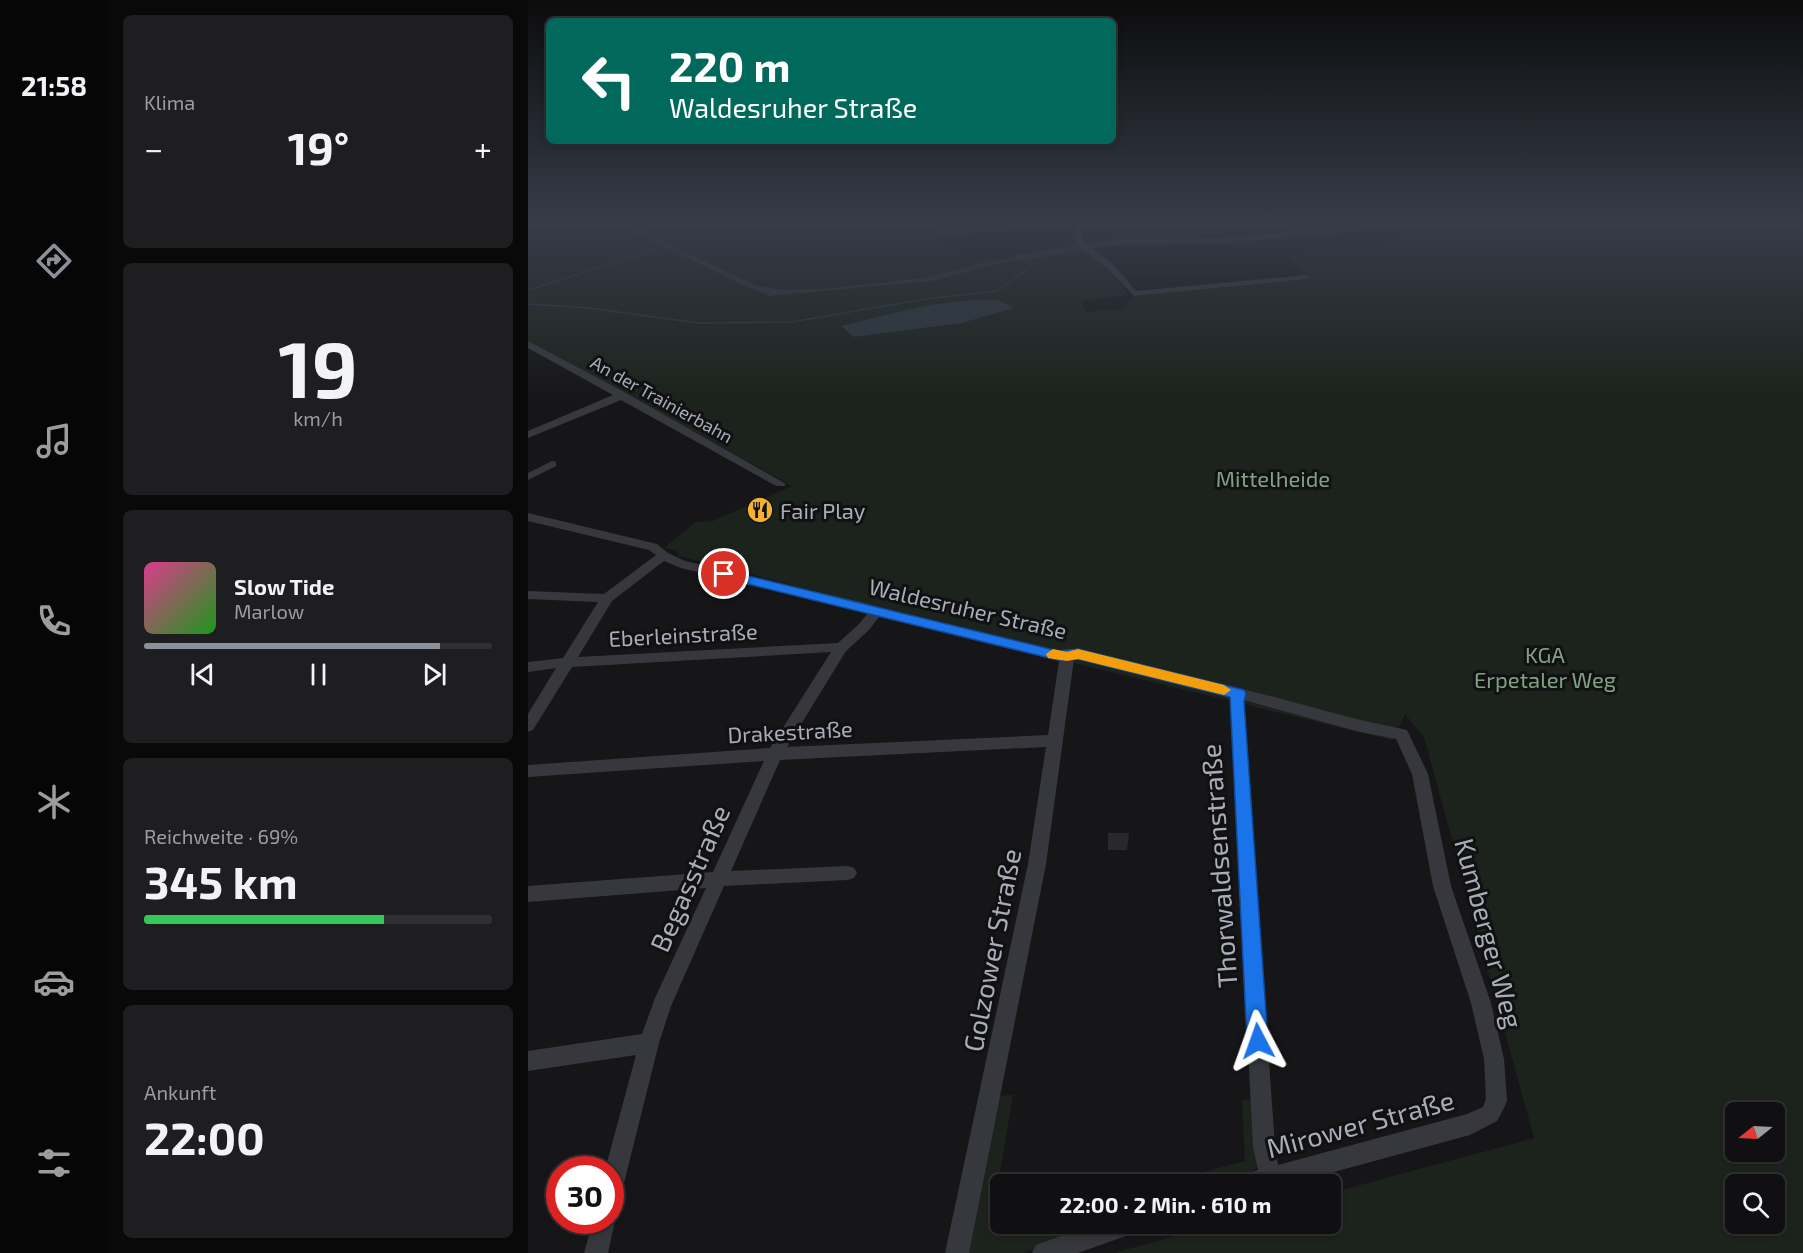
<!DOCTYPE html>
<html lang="de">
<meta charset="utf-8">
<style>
body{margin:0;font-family:"Exo 2",sans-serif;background:#1e1e20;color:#f1f3f6;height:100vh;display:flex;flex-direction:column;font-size:22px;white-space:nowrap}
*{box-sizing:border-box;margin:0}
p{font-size:20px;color:#9c9d9f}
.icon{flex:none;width:33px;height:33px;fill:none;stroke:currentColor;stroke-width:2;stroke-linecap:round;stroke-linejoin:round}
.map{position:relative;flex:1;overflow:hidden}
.drawer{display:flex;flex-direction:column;gap:15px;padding:15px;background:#09090a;width:420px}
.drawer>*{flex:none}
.guide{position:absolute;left:18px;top:18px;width:570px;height:126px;border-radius:9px;box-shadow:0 3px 9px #0003,0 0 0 2px #303032;background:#00695c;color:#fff;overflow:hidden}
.needle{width:39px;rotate:252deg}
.controls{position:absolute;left:1197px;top:1102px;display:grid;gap:12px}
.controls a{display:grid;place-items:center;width:60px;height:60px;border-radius:9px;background:#101012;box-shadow:0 3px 9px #0003,0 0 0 2px #303032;font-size:30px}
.speed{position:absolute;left:18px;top:1156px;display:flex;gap:12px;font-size:30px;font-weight:700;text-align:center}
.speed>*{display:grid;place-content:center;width:78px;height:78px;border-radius:50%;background:#101012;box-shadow:0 3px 9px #0003,0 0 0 2px #303032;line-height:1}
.speed .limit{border:9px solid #d22;background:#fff;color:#111}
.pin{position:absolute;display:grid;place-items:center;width:51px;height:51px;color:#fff;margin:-26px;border:3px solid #fff;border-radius:50%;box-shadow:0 2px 6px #0007}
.me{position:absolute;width:66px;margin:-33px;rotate:356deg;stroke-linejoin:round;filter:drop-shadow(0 0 4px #0008)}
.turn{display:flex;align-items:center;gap:21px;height:126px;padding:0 24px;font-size:27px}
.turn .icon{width:78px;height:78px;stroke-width:2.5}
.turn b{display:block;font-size:42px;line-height:51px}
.big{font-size:45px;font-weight:700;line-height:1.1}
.drawer .card{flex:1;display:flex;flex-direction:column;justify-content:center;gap:9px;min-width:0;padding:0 21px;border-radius:9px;background:#1e1e20}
.drawer .dial{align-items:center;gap:0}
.dial b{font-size:78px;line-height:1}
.song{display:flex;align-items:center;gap:18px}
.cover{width:72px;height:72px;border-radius:9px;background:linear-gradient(135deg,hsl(330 70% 55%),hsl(120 70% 35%))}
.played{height:6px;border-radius:3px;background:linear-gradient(90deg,#8c9099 85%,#303032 85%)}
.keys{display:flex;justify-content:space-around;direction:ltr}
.heat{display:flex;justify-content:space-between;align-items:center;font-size:33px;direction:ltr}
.charge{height:9px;border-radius:4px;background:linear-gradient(90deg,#34c759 69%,#303032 0)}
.trip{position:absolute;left:462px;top:1174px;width:351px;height:60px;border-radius:9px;background:#101012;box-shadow:0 3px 9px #0003,0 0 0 2px #303032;font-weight:700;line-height:60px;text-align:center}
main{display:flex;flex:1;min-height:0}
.menu{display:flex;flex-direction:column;width:108px;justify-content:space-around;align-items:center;background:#060607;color:#9c9d9f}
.menu .icon{width:42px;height:42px}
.menu .active{color:#8c9099}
.menu b{font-size:27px;color:#f1f3f6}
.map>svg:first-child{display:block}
.green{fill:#1c231d;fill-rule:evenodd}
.water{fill:#2c353c}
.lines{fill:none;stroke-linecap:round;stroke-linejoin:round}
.stream{stroke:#2c353c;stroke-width:1.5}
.river{fill:#2c353c;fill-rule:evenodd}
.building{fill:#29292c}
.minor{fill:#37383d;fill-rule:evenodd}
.route{fill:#1a73e8;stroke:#114b97;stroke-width:1.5}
.slow{fill:#f59e0b}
.labels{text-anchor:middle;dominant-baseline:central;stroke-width:6;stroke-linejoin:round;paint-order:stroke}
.far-street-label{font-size:18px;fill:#a8adb8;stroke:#111113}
.park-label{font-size:22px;fill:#7fa381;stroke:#111113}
.poi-label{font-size:22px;fill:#a8adb8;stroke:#111113;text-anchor:start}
.street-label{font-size:22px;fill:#a8adb8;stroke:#111113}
.near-street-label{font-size:27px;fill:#a8adb8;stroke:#111113}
</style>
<main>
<nav class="menu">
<b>21:58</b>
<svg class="icon active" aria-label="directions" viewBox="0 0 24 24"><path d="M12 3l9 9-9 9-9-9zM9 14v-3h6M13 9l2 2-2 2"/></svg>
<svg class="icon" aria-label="music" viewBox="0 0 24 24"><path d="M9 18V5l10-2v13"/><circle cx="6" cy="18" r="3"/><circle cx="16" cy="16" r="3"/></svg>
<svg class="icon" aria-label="phone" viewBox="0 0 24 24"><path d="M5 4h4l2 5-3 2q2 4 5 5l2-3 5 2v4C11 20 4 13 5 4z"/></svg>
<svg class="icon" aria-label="climate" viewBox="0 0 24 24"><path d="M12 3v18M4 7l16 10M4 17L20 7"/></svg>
<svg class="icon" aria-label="car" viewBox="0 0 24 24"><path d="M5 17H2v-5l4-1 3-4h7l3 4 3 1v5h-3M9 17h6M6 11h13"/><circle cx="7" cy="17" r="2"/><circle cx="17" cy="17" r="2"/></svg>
<svg class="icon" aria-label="filters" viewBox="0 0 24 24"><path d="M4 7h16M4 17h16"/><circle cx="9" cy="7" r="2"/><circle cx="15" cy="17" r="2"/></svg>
</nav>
<section class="drawer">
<div class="card"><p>Klima</p>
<div class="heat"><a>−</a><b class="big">19°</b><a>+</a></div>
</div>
<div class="card dial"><b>19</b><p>km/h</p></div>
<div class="card">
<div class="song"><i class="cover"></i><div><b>Slow Tide</b><p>Marlow</p></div></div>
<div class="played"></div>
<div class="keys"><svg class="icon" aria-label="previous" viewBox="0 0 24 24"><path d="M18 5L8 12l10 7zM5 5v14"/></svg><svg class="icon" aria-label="pause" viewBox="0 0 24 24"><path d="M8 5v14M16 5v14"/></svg><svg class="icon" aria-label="next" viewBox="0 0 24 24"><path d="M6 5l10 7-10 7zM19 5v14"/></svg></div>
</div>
<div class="card"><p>Reichweite · 69%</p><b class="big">345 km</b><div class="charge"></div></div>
<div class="card"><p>Ankunft</p><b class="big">22:00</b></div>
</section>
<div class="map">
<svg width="1275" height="1253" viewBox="0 0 1275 1253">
<rect width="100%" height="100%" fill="#161618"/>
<path class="green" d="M0 221H555L414 233 419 250 443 257 442 262 548 244 584 272 600 295 553 301 558 312 596 308 605 296 780 279 759 257 793 250 879 243 862 226 820 232 808 225 836 221H1275V1253H587L689 1224H802L803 1193 1006 1138 896 737 877 714 864 740 521 657 466 637 151 556 149 550 136 548 168 522 185 521 264 486 0 341ZM451 300 485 308 434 323 326 337 313 326 388 308ZM1208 1113H1246V1152H1208ZM1208 1185H1246V1224H1208Z
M485 1095 463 1226 473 1224H580L495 1253H440L468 1096Z
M714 1100H728L730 1165C714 1193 653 1185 625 1185L717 1161Z"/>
<path class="water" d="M82 221H93L229 286 254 290 296 289 396 278 455 263 512 253 514 255 464 265 404 281 240 296 237 293 224 289Z
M469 300 486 308 434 323 326 337 313 326C364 314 416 298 469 300Z"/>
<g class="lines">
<path class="stream" d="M0 290 127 250
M0 304 61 308 170 323 263 322 405 298 469 291 504 267 502 262"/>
<path class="river" d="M855 221H875L870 224 821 232 691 244 585 245 491 261 486 258 491 255 585 239 691 238 821 226Z
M1066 221H1149L1144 224H1071Z"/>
</g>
<path class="building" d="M580 833H601L599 850H580Z"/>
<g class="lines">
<path class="minor" d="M549 221H562L553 233 556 242 587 266 608 291 779 275 783 277 779 279 606 296 581 270 550 245 545 233 552 225 413 235 409 233 413 231Z
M0 341 98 393 258 484 256 486H248L93 400 0 438V431L85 395 0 348Z
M24 461 28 462V466L0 480V473Z
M0 513 129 544 140 553 157 561 337 603 364 612 530 651 550 649 750 698 828 719 879 730 900 774 923 886 963 1003 976 1059 979 1101 976 1108 969 1121 942 1135 758 1185H706L709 1177 730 1170 725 1147 702 696 550 659H546L518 864 441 1253H417L500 864 518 747 252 760 203 871 320 866 326 868 329 873 326 878 320 880 196 886 143 1006 131 1043 93 1195 90 1203 82 1206V1170H77L108 1055 0 1071V1051L114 1034 127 998 178 888 0 902V886L185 872 236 761 0 777V765L242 748 303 652 44 667 5 730 0 732V714L28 668 0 672V662L35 658 70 602 0 599V591L76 594 128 555 121 550 0 521ZM136 561 153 568 340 613 331 624 310 643 50 657 84 601ZM351 617 531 661 520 735 259 747 318 651 341 630ZM716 700 828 731 868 739 884 774 905 886 943 1003 956 1059 958 1099 955 1107 939 1114 750 1165 747 1147Z
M82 1212 87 1221 80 1253H56L65 1221H82Z
M567 1224H612L609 1232 550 1253H504L508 1245Z"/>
</g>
<linearGradient id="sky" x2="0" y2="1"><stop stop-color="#0c0c0d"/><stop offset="0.56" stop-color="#363c48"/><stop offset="1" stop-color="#363c48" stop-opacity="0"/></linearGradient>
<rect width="1275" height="396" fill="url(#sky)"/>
<path class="route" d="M196 570 530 651 550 649 716 690 718 693 716 702 740 1041 737 1048 730 1051 722 1048 719 1041 702 697 550 659 530 660 191 577 189 574Z"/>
<path class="slow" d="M525 649 539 652 550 649 696 685 703 690 696 695 550 659 539 661 520 658 518 654Z"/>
<defs>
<g id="restaurant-disc" transform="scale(1.35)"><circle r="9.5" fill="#f2b134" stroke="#111113"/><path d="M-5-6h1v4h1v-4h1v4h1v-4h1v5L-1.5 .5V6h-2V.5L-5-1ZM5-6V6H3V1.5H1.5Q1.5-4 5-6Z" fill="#111"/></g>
</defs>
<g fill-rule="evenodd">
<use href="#restaurant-disc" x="232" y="510"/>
</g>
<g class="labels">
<g class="far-street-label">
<text transform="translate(134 399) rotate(29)">An der Trainierbahn</text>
</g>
<g class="park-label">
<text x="745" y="478">Mittelheide</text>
<text x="1017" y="654">KGA<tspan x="1017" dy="25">Erpetaler Weg</tspan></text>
</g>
<g class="poi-label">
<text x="252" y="510">Fair Play</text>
</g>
<g class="street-label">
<text transform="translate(440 608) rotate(13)">Waldesruher Straße</text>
<text transform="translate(155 634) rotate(-3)">Eberleinstraße</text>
<text transform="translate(262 731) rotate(-3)">Drakestraße</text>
</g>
<g class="near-street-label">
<text transform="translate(690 866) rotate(-94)">Thorwaldsenstraße</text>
<text transform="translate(161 878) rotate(-66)">Begasstraße</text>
<text transform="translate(962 933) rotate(75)">Kumberger Weg</text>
<text transform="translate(463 950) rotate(-79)">Golzower Straße</text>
<text transform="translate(832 1123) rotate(-15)">Mirower Straße</text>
</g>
</g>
</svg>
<div class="controls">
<a><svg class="needle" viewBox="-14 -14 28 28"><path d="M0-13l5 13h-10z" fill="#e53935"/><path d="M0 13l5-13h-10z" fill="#9c9d9f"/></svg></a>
<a><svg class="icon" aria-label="search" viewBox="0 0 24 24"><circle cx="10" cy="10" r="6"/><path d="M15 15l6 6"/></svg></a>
</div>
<div class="speed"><div class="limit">30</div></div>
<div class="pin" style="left:196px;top:574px;background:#d93025"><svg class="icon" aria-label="arrive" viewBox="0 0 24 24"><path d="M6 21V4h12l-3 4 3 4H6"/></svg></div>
<svg class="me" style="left:730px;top:1041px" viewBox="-20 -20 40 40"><path d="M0-17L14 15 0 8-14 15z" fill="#1a73e8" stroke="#fff" stroke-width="4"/></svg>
<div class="trip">22:00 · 2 Min. · 610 m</div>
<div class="guide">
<div class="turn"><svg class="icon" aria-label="left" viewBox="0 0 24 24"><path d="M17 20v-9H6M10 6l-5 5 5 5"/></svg><div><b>220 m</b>Waldesruher Straße</div></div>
</div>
</div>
</main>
